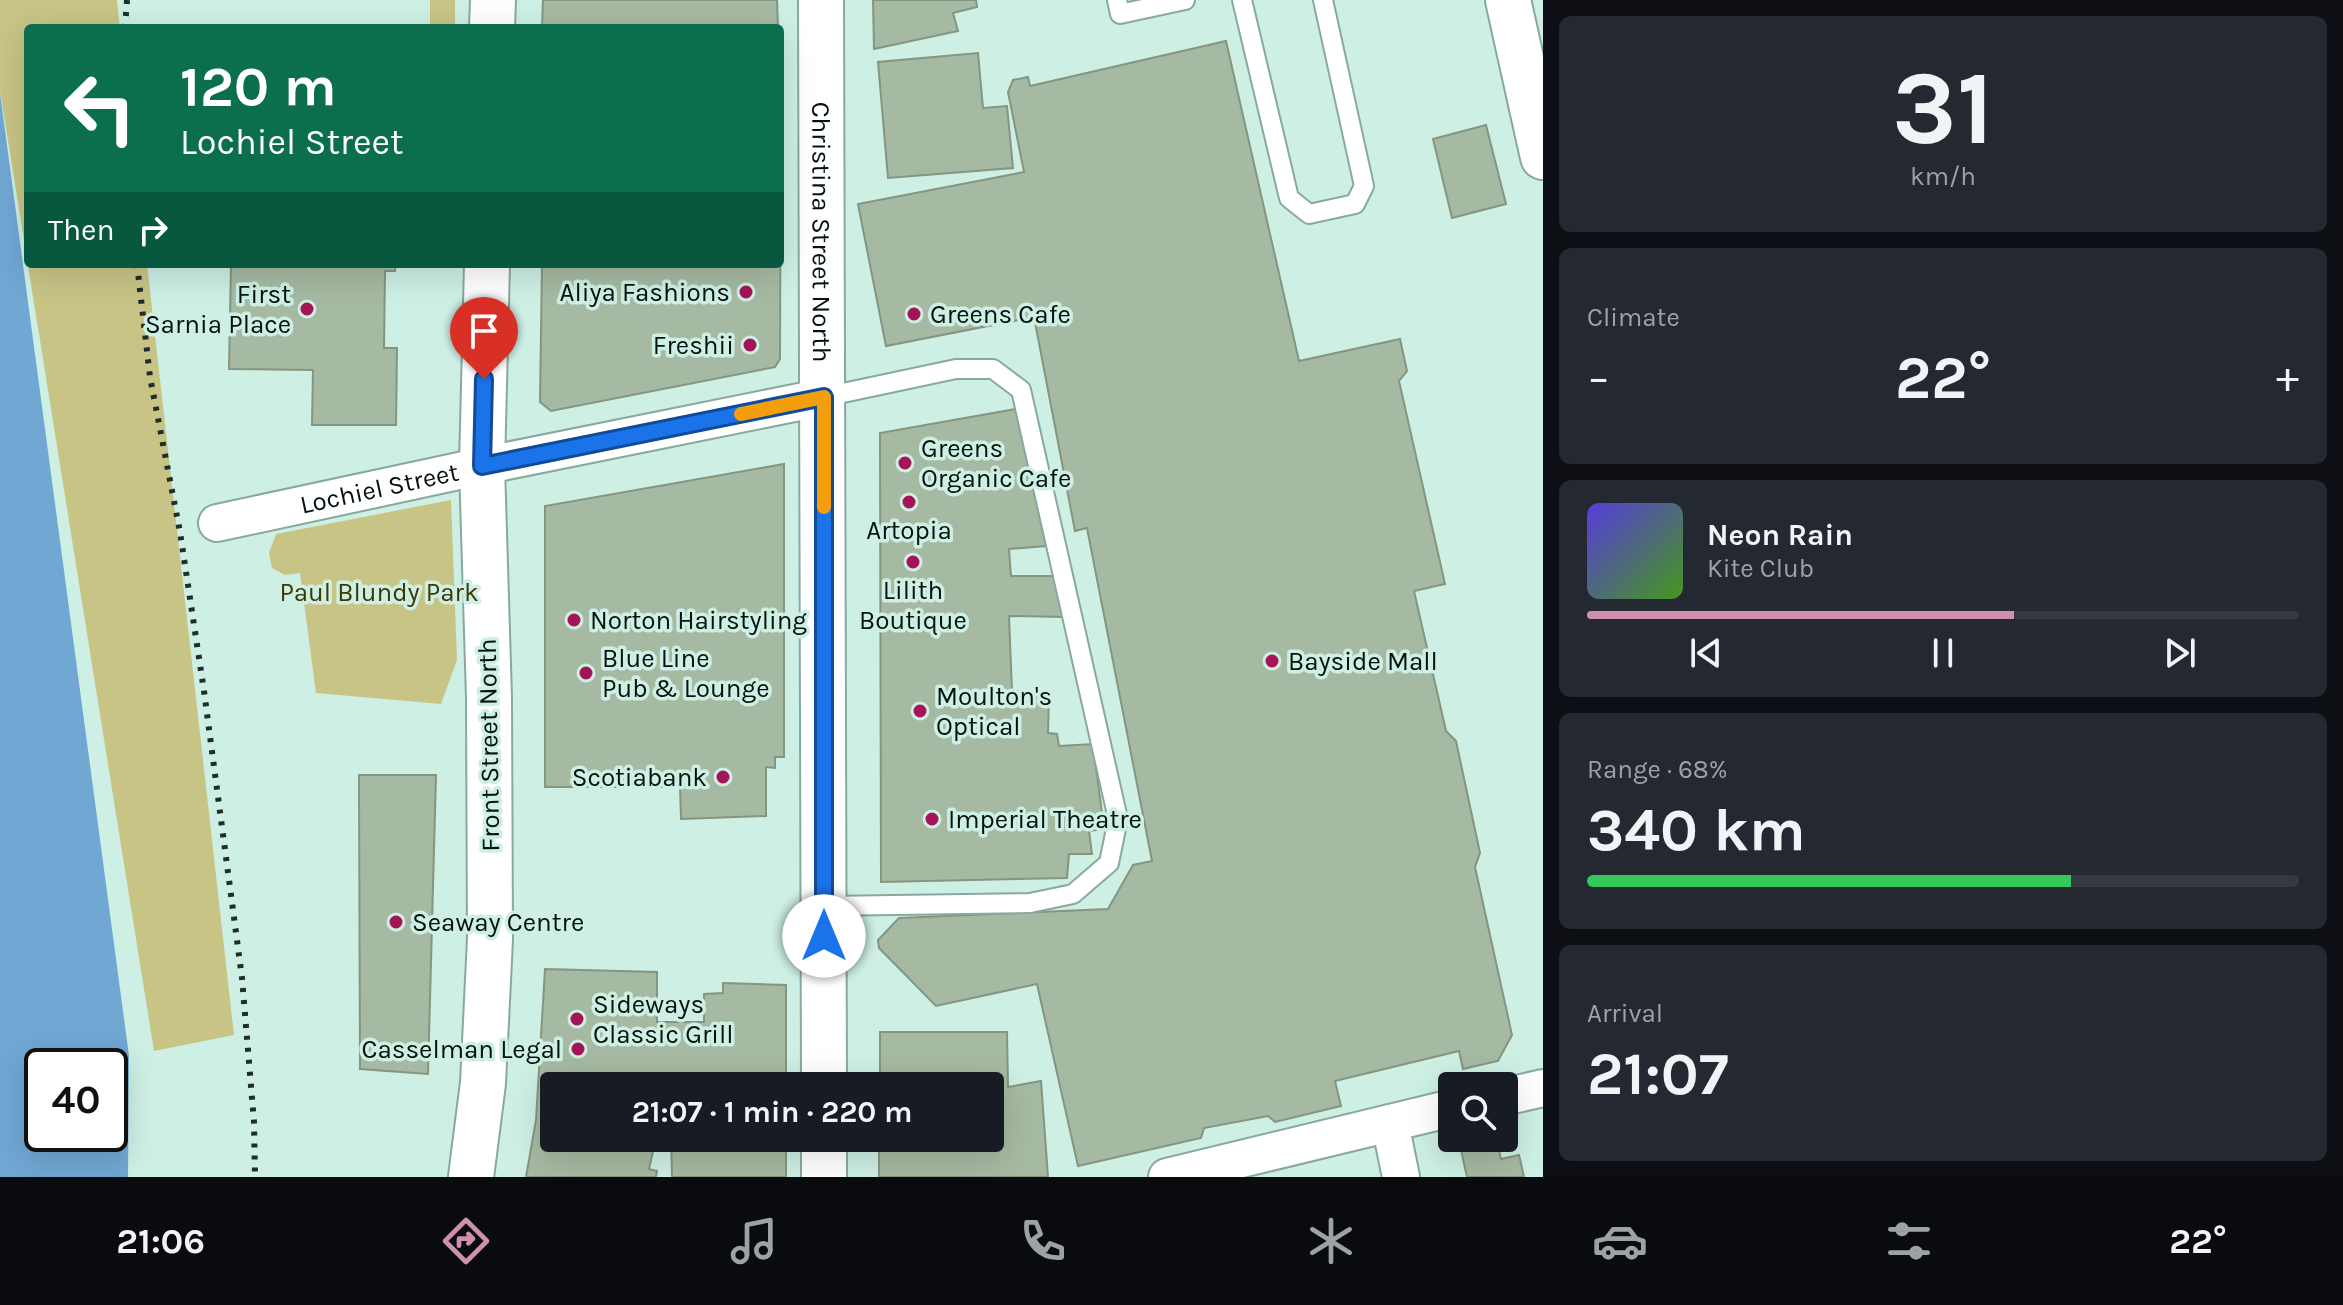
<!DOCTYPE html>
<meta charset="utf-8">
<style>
body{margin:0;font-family:Karla,sans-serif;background:#242831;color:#f1f3f6;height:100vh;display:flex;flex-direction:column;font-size:30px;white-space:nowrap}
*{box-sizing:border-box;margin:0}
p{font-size:26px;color:#9ea1a6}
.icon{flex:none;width:44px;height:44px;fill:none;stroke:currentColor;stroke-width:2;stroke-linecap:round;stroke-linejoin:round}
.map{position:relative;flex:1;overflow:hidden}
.sheet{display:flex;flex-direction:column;gap:16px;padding:16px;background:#0d0f14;width:800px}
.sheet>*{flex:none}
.guide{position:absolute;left:24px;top:24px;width:760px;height:244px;border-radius:8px;box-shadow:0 8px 32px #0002;background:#0b6e4f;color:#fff;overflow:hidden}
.tools{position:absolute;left:1438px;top:1072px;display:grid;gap:16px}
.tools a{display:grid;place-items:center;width:80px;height:80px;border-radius:8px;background:#171b24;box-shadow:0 8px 32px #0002;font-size:40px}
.speed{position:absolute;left:24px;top:1048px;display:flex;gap:16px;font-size:40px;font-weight:700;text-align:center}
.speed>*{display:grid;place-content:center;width:104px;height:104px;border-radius:50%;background:#171b24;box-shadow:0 8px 32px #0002;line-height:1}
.speed .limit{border:4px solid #111;border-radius:12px;background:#fff;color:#111}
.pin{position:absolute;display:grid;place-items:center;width:68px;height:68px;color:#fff;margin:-82px -34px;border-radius:50% 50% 50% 0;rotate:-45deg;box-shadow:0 0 8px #0007}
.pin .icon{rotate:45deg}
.me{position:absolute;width:88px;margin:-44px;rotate:0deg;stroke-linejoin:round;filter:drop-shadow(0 0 6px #0008)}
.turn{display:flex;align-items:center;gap:28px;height:168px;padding:0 24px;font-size:36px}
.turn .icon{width:104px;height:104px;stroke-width:2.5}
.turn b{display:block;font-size:56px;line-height:68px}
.then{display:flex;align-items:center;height:76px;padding:0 24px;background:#0003;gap:16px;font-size:30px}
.big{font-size:60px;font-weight:700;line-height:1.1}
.sheet .card{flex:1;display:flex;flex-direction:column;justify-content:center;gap:12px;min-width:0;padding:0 28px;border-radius:12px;background:#242831}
.sheet .dial{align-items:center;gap:0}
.dial b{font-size:104px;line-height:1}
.song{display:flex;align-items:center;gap:24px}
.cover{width:96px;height:96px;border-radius:12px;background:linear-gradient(135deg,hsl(250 70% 55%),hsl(100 70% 35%))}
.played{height:8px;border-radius:4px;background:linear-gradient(90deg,#cf8fae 60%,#363941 60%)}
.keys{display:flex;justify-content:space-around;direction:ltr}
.heat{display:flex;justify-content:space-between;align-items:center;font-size:44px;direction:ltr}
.charge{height:12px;border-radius:6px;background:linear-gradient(90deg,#34c759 68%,#363941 0)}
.trip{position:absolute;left:540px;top:1072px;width:464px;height:80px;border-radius:8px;background:#171b24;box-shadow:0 8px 32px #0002;font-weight:700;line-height:80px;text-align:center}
.tab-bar{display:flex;height:128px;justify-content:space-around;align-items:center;background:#090b0e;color:#9ea1a6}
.tab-bar .icon{width:56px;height:56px}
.tab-bar .active{color:#cf8fae}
.tab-bar b{font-size:36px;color:#f1f3f6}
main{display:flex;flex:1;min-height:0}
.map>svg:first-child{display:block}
.green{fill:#c8c486}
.water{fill:#70a7d3;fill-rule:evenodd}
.building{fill:#a6b9a2;stroke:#849580;stroke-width:2}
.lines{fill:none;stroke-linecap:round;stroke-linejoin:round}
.lane-casing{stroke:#89a99f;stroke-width:22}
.street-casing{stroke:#89a99f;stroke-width:40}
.secondary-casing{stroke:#89a99f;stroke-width:48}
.lane{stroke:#fff;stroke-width:18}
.street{stroke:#fff;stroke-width:36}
.secondary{stroke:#fff;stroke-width:44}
.rail{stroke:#1f2e29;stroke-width:6;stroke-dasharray:4 8;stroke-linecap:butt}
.route-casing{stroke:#114b97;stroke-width:20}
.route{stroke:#1a73e8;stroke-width:14}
.slow{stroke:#f59e0b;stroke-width:14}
.poi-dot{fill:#a51456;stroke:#cdefe4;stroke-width:3}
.labels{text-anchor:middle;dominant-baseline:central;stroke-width:7;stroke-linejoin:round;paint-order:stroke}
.street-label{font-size:26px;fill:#06120e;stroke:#cdefe4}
.poi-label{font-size:26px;fill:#06120e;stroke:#cdefe4;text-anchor:start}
.park-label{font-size:26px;fill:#3d3902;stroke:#cdefe4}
</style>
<main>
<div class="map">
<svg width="1543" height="1177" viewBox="0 0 1543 1177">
<rect width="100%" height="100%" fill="#cdefe4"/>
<path class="green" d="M0 0H117L120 28H28V264H147L234 1035 154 1051 0 91Z
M430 0H455V28H430Z
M451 500 457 660 441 704 316 693 300 573 285 575 272 568 269 553 276 534Z"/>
<path class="water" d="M0 93 129 1056 128 1177H0ZM42 1066H110V1134H42Z"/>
<path class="building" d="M543 0H777L778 28H542Z
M873 0H976L977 7 953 13 958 31 874 49Z
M1226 41 1299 361 1400 339 1407 371 1399 381 1445 584 1414 591 1446 731 1456 741 1480 853 1475 867 1512 1035 1498 1061 1463 1069 1459 1051 1335 1081 1341 1106 1275 1122 1268 1116 1204 1128 1201 1138 1078 1166 1037 984 936 1006 879 948 878 940 899 918 1108 909 1133 865 1152 861 1087 528 1075 531 1034 317 886 346 858 204 1024 172 1008 92 1013 80 1028 77 1030 86Z
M978 53 983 108 1007 106 1013 168 888 178 878 62Z
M781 57 780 359 775 367 551 411 540 402 542 264H780Z
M1486 125 1506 204 1452 218 1433 139Z
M231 264H396L395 271H385L384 348H397L396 425H312L313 370 229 369Z
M1016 409 1046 546 1009 549 1011 576H1053L1066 617 1009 616 1012 691 1049 693 1048 733 1057 734 1059 746 1093 744 1104 829 1089 831 1092 854H1069L1067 878 881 882 880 433Z
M784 464V757H775V768L766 767V816L681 819 680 787H545V506Z
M359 775H436L428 1074 360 1069Z
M545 969 657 972V1022H704V994L723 993V983L786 985V1086H554V1138H656L649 1169 657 1171 656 1177H526L536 1120Z
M880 1032H1007L1008 1087 1041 1081 1048 1177H879V1138H990V1086H880Z
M671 1138H786V1177H672Z
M1497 1142 1501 1159 1519 1155 1524 1177H1467L1461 1150Z"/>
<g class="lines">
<g class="lane-casing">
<path id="lane" d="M1117 0 1120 14 1185 0
M1242 0 1289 198 1309 214 1355 204 1364 186 1323 0
M824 397 956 369H993L1021 390 1118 819 1109 863 1073 894 1030 903 824 906"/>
</g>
<g class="street-casing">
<g id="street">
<path id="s1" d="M217 523 482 466 824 397"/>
<path d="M1504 1097 1543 1088"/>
<path d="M1390 1123 1401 1177"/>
<path d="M1167 1177 1452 1108"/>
</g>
</g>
<g class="secondary-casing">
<g id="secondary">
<path id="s2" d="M821 0 824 1086"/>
<path d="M1508 0 1543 157"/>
<path d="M492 28 493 0"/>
<path d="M824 1138V1177"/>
<path d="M471 1177 483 1083 490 939 489 698 482 466 487 264"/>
</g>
</g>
<use href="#lane" class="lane"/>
<use href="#street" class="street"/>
<use href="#secondary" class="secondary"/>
<path class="rail" d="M125 28 127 0
M137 264 150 377 180 532 204 691 242 978 254 1122 255 1177"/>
</g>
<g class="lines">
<g class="route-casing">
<path id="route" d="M484 379 482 466 824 397V936"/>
</g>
<use href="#route" class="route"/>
<path class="slow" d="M741 414 824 397V507"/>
</g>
<g class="poi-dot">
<circle cx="746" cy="292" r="8"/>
<circle cx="307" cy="309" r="8"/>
<circle cx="914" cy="314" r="8"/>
<circle cx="750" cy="345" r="8"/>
<circle cx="905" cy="463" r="8"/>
<circle cx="909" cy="502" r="8"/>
<circle cx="913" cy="562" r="8"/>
<circle cx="574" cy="620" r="8"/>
<circle cx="1272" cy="661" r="8"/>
<circle cx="586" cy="673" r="8"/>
<circle cx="920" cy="711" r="8"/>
<circle cx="723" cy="777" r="8"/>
<circle cx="932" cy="819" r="8"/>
<circle cx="396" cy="922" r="8"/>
<circle cx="577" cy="1019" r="8"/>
<circle cx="578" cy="1049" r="8"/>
</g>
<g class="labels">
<g class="street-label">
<text stroke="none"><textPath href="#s2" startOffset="232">Christina Street North</textPath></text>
<text stroke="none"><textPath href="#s1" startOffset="166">Lochiel Street</textPath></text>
<text transform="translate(489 745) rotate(-91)">Front Street North</text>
</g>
<g class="poi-label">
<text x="730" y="292" text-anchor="end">Aliya Fashions</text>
<text x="291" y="294" text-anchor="end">First<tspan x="291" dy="30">Sarnia Place</tspan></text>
<text x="930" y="314">Greens Cafe</text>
<text x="734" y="345" text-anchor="end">Freshii</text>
<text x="921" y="448">Greens<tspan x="921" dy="30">Organic Cafe</tspan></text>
<text x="909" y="530" text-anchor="middle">Artopia</text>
<text x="913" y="590" text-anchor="middle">Lilith<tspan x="913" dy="30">Boutique</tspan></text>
<text x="590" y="620">Norton Hairstyling</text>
<text x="602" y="658">Blue Line<tspan x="602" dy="30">Pub &amp; Lounge</tspan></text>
<text x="1288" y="661">Bayside Mall</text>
<text x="936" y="696">Moulton's<tspan x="936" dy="30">Optical</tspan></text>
<text x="707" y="777" text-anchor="end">Scotiabank</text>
<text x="948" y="819">Imperial Theatre</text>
<text x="412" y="922">Seaway Centre</text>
<text x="593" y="1004">Sideways<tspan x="593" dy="30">Classic Grill</tspan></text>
<text x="562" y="1049" text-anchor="end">Casselman Legal</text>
</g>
<g class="park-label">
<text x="379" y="592">Paul Blundy Park</text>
</g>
</g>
</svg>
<div class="tools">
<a><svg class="icon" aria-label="search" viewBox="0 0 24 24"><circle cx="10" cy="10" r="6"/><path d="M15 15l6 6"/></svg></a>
</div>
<div class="speed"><div class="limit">40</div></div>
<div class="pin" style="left:484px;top:379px;background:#d93025"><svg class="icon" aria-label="arrive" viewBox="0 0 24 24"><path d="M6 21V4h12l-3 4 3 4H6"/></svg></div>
<svg class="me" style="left:824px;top:936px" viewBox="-20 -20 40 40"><circle r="19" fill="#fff"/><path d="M0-13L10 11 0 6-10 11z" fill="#1a73e8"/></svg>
<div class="trip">21:07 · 1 min · 220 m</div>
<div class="guide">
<div class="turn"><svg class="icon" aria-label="left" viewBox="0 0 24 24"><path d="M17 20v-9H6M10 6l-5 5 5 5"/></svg><div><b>120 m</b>Lochiel Street</div></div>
<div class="then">Then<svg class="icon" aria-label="right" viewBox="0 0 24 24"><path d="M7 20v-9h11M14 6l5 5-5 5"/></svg></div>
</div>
</div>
<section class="sheet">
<div class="card dial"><b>31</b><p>km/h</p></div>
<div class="card"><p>Climate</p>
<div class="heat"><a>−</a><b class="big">22°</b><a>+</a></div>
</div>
<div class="card">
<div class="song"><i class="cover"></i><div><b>Neon Rain</b><p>Kite Club</p></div></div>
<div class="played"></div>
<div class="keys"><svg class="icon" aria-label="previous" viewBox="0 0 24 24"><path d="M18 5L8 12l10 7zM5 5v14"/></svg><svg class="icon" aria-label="pause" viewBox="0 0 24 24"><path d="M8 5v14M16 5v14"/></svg><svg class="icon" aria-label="next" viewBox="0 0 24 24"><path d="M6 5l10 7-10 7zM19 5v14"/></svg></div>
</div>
<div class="card"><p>Range · 68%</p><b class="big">340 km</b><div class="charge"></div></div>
<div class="card"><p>Arrival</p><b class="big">21:07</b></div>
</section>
</main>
<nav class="tab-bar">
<b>21:06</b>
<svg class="icon active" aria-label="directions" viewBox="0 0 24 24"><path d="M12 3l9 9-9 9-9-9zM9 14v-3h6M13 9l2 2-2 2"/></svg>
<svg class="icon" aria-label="music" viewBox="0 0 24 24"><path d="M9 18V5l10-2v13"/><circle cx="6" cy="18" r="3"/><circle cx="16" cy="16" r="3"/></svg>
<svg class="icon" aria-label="phone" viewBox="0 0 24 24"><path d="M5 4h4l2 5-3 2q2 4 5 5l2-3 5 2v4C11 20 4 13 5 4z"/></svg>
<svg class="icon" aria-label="climate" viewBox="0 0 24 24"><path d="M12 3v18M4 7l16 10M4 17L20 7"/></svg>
<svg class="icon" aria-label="car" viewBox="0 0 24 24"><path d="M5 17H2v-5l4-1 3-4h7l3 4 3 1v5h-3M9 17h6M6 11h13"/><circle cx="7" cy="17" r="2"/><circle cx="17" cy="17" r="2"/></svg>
<svg class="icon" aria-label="filters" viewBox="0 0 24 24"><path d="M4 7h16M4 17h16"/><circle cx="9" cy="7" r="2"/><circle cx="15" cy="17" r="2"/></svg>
<b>22°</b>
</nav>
